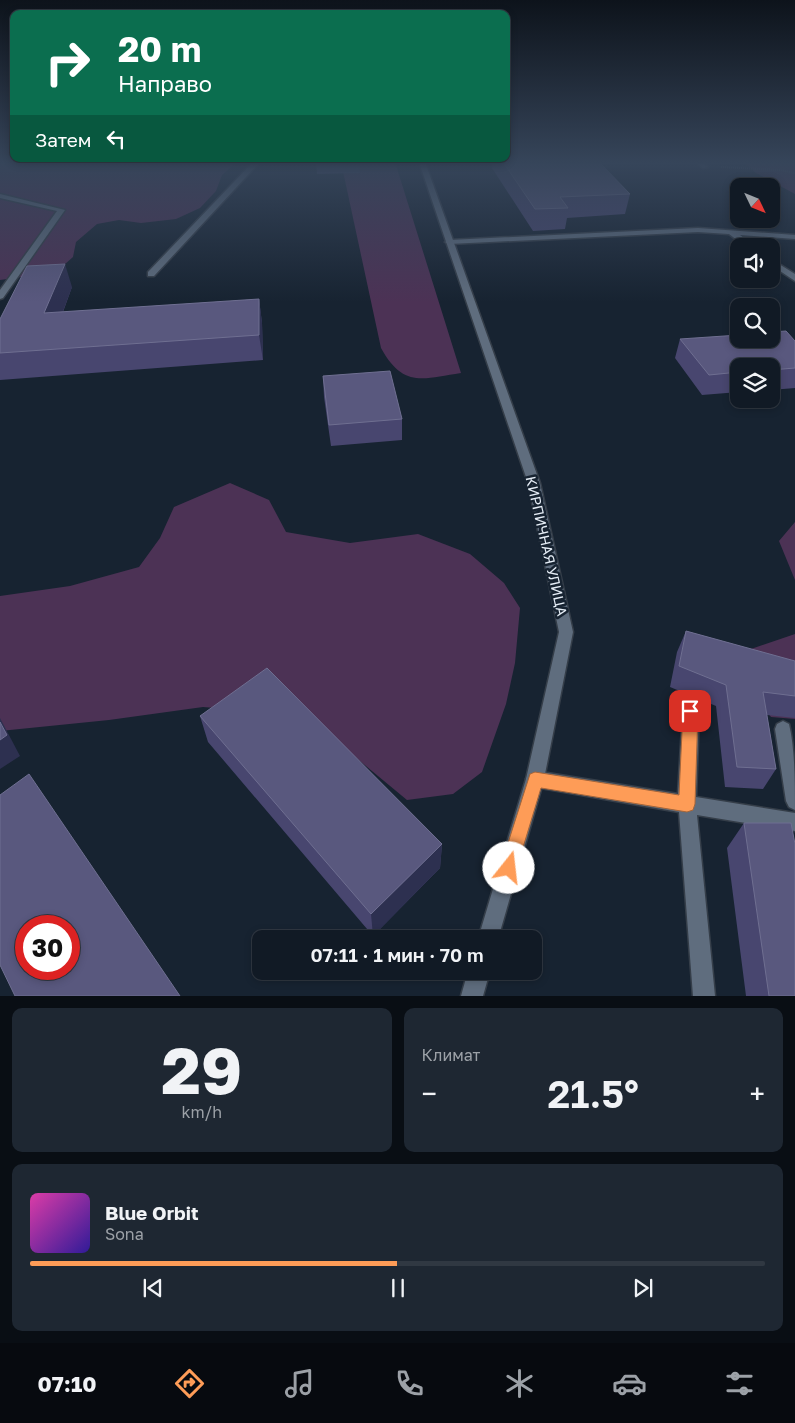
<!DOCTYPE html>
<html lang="ru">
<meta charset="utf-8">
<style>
body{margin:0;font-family:"Golos Text",sans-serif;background:#1e2732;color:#f1f3f6;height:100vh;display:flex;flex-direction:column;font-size:19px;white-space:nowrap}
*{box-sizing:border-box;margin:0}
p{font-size:16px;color:#9ca1a7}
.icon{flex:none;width:28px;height:28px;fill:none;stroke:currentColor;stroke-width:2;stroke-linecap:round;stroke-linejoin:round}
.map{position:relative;height:996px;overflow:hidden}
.details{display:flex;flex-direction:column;gap:12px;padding:12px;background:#090e14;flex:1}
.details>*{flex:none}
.hud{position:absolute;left:10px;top:10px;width:500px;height:152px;border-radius:10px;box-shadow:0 2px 8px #0003,0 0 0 1px #303842;background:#0b6e4f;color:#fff;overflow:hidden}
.needle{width:32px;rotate:133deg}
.tools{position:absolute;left:730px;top:178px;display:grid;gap:10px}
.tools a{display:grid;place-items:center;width:50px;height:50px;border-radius:10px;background:#111a25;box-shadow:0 2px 8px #0003,0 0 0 1px #303842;font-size:25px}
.speed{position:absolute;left:15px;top:915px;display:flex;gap:10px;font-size:25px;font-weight:700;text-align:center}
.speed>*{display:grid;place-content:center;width:65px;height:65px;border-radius:50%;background:#111a25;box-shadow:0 2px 8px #0003,0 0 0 1px #303842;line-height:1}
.speed .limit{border:8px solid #d22;background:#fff;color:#111}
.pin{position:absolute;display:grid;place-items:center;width:42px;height:42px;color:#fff;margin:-21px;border-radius:10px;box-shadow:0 2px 8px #0006}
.me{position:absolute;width:55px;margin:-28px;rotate:16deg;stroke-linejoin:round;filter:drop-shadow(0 0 4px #0008)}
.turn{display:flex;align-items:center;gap:18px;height:105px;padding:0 25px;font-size:22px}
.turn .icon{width:65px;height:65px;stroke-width:2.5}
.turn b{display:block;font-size:35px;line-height:42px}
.then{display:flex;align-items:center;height:48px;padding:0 25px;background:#0003;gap:10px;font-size:19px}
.big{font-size:38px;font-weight:600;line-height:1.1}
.details .card{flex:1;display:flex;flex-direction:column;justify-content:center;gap:8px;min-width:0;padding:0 18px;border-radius:10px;background:#1e2732}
.details .dial{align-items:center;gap:0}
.dial b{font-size:65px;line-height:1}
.song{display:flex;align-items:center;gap:15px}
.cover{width:60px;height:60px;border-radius:8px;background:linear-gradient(135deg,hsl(320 70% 55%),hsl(250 70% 35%))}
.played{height:5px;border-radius:2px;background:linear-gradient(90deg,#fe9c57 50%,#303842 50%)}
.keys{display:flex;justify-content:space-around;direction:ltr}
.heat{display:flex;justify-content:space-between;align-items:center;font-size:28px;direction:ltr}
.details .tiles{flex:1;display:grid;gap:12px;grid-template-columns:1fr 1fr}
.card:last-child{grid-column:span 2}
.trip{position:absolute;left:252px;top:930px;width:290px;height:50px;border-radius:10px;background:#111a25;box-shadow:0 2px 8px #0003,0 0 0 1px #303842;font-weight:600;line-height:50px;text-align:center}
.menu{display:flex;height:80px;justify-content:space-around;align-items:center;background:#070a0f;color:#9ca1a7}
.menu .icon{width:35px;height:35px}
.menu .on{color:#fe9c57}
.menu b{font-size:22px;color:#f1f3f6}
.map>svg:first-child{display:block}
.green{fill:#4c3255}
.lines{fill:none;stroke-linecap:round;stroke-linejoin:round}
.lane-casing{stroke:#353e49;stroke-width:3}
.street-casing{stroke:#353e49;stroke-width:3}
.path{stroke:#55606d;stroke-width:2;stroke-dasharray:1 1;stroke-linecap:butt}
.lane{fill:#5f6d7e;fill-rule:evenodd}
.street{fill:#5f6d7e;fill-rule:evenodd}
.wall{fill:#48466f}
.shaded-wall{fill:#2d3050}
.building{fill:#59587e;stroke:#6f6f91;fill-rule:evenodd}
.route{fill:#fe9c57;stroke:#a56539}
.labels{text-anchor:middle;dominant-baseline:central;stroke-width:5;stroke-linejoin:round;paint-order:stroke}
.street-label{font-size:14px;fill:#e6eef7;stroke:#172331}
</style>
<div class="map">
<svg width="795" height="996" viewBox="0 0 795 996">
<rect width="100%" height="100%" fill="#172331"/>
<path class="green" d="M0 162H237L222 175 216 191 200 208 176 219 141 223 119 220 97 224 76 242 73 257 56 272 0 280Z
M341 162H395L461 373C422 379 403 388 381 348Z
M744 162H795V194L756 173Z
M230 483 269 500 286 532 350 543 418 534 470 554 504 583 520 608 515 663 506 704 482 772 453 794 407 800 349 752 278 713 203 707 109 720 0 731V596L70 586 139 567 160 538 174 507Z
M795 522V580L779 541Z
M795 634V719L771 717 738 673 751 649Z"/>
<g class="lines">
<g class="lane-casing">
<path id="lane" d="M253 162H260L154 276H148V272Z
M695 162H703L708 167 703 168Z
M0 194 65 210 3 298 0 299V290L57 211 0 198Z
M698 228 795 235V239L740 235 754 246H745L729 234 698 232 449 244 445 242 449 240Z
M771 259 795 274V281L771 265Z
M691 704 697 706 699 711 696 797 795 813V831L697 815 715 996H693L679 812 535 787 529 785 526 779 529 773 535 771 678 794 683 711 685 706Z
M783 721 789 724C795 749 795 783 795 810L789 807 786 801 775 729 777 724Z"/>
</g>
<g class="street-casing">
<path id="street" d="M419 162H425L540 483 573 632 544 779 498 939H478L526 779 559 632 528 483Z
M468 971H490L483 996H461Z"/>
</g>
<path class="path" d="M721 167 780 170 795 173"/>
<use href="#lane" class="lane"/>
<use href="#street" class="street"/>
</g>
<path class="wall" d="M316 162H359L360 173 317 174Z
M493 162H538L630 194 625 214 567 218 565 229 533 231 492 168Z
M72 287 63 312 259 299 262 323 263 360 0 380V319Z
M680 339 795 341V388L771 390V366H739V392L702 395 675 358Z
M323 376 402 419V440L331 446 324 397Z
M686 631 795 661V718L767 715 776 769 763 789 725 787 716 706 670 687 677 652Z
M200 716 442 844 440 868 373 936 208 742Z
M744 823 795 996H746L727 848Z"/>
<path class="shaded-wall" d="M65 264 72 287 53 338 44 313Z
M259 299 262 323 263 360 259 335Z
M0 718 20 756 0 769Z
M442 844 440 868 373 936 371 914Z"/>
<path class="building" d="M503 162H538V163L599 162 630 194 560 197 568 208 535 209Z
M65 264 44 313 259 299V335L0 353V319L27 266Z
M786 331 795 341V368L771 370V366H739V372L709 375 680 339 739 335V339H771V332Z
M390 371 402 419 329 425 323 376Z
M686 631 795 661V696L763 692 776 769 737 767 726 685 679 666Z
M267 668 442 844 371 914 200 716Z
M0 722 7 735 0 740Z
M29 774 180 996H15L0 965V795ZM26 926H69V969H26Z
M744 823H791L795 844V996H769Z"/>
<linearGradient id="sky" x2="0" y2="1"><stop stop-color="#0d131b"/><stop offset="0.54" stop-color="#36455a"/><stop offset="1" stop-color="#36455a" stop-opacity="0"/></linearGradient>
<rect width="795" height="302" fill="url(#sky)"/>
<path class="route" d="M690 705 696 707 698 711 695 804 693 810 687 812 541 788 515 874 509 877 503 874 500 868 530 774 535 772 679 795 683 711 685 707Z"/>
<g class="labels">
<g class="street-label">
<text transform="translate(547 546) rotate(77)">КИРПИЧНАЯ УЛИЦА</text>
</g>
</g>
</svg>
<div class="tools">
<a><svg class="needle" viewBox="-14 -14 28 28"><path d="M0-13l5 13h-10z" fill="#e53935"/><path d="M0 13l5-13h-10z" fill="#9ca1a7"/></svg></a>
<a><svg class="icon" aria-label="sound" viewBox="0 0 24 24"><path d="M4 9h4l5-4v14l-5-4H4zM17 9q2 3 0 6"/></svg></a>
<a><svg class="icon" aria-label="search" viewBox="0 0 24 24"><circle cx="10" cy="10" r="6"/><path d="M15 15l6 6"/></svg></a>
<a><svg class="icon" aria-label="layers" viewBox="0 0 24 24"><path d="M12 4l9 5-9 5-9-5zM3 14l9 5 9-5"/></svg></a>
</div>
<div class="speed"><div class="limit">30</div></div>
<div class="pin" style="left:690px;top:711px;background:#d93025"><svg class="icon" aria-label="arrive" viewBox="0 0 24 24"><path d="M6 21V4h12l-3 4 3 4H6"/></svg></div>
<svg class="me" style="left:509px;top:868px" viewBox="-20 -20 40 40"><circle r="19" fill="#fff"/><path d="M0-13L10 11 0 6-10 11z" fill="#fe9c57"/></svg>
<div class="trip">07:11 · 1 мин · 70 m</div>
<div class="hud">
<div class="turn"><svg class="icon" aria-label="right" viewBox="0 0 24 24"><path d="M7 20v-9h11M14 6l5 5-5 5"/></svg><div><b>20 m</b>Направо</div></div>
<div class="then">Затем<svg class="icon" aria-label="left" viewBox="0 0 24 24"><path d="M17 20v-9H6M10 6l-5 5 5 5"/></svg></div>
</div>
</div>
<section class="details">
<div class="tiles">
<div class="card dial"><b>29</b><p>km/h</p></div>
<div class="card"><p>Климат</p>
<div class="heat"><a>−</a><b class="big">21.5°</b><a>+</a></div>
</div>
<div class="card">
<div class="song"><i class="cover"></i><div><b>Blue Orbit</b><p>Sona</p></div></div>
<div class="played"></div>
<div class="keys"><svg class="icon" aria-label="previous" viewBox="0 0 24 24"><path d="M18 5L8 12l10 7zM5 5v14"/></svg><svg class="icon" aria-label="pause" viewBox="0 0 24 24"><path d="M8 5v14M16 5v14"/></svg><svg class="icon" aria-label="next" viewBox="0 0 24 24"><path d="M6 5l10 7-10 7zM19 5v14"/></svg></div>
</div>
</div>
</section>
<nav class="menu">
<b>07:10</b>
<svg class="icon on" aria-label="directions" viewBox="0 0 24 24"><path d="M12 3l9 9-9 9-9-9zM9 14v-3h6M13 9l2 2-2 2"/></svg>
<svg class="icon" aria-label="music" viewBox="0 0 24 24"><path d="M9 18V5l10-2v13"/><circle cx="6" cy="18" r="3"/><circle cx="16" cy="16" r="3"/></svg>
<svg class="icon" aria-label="phone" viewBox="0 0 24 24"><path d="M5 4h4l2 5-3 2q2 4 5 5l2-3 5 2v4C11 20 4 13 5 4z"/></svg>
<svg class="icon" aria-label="climate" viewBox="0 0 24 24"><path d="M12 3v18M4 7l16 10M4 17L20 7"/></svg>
<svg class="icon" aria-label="car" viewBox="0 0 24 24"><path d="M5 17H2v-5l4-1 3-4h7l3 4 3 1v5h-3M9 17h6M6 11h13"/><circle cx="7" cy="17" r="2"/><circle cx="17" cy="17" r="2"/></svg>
<svg class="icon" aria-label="filters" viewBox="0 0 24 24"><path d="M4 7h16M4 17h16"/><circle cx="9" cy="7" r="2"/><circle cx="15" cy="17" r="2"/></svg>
</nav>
